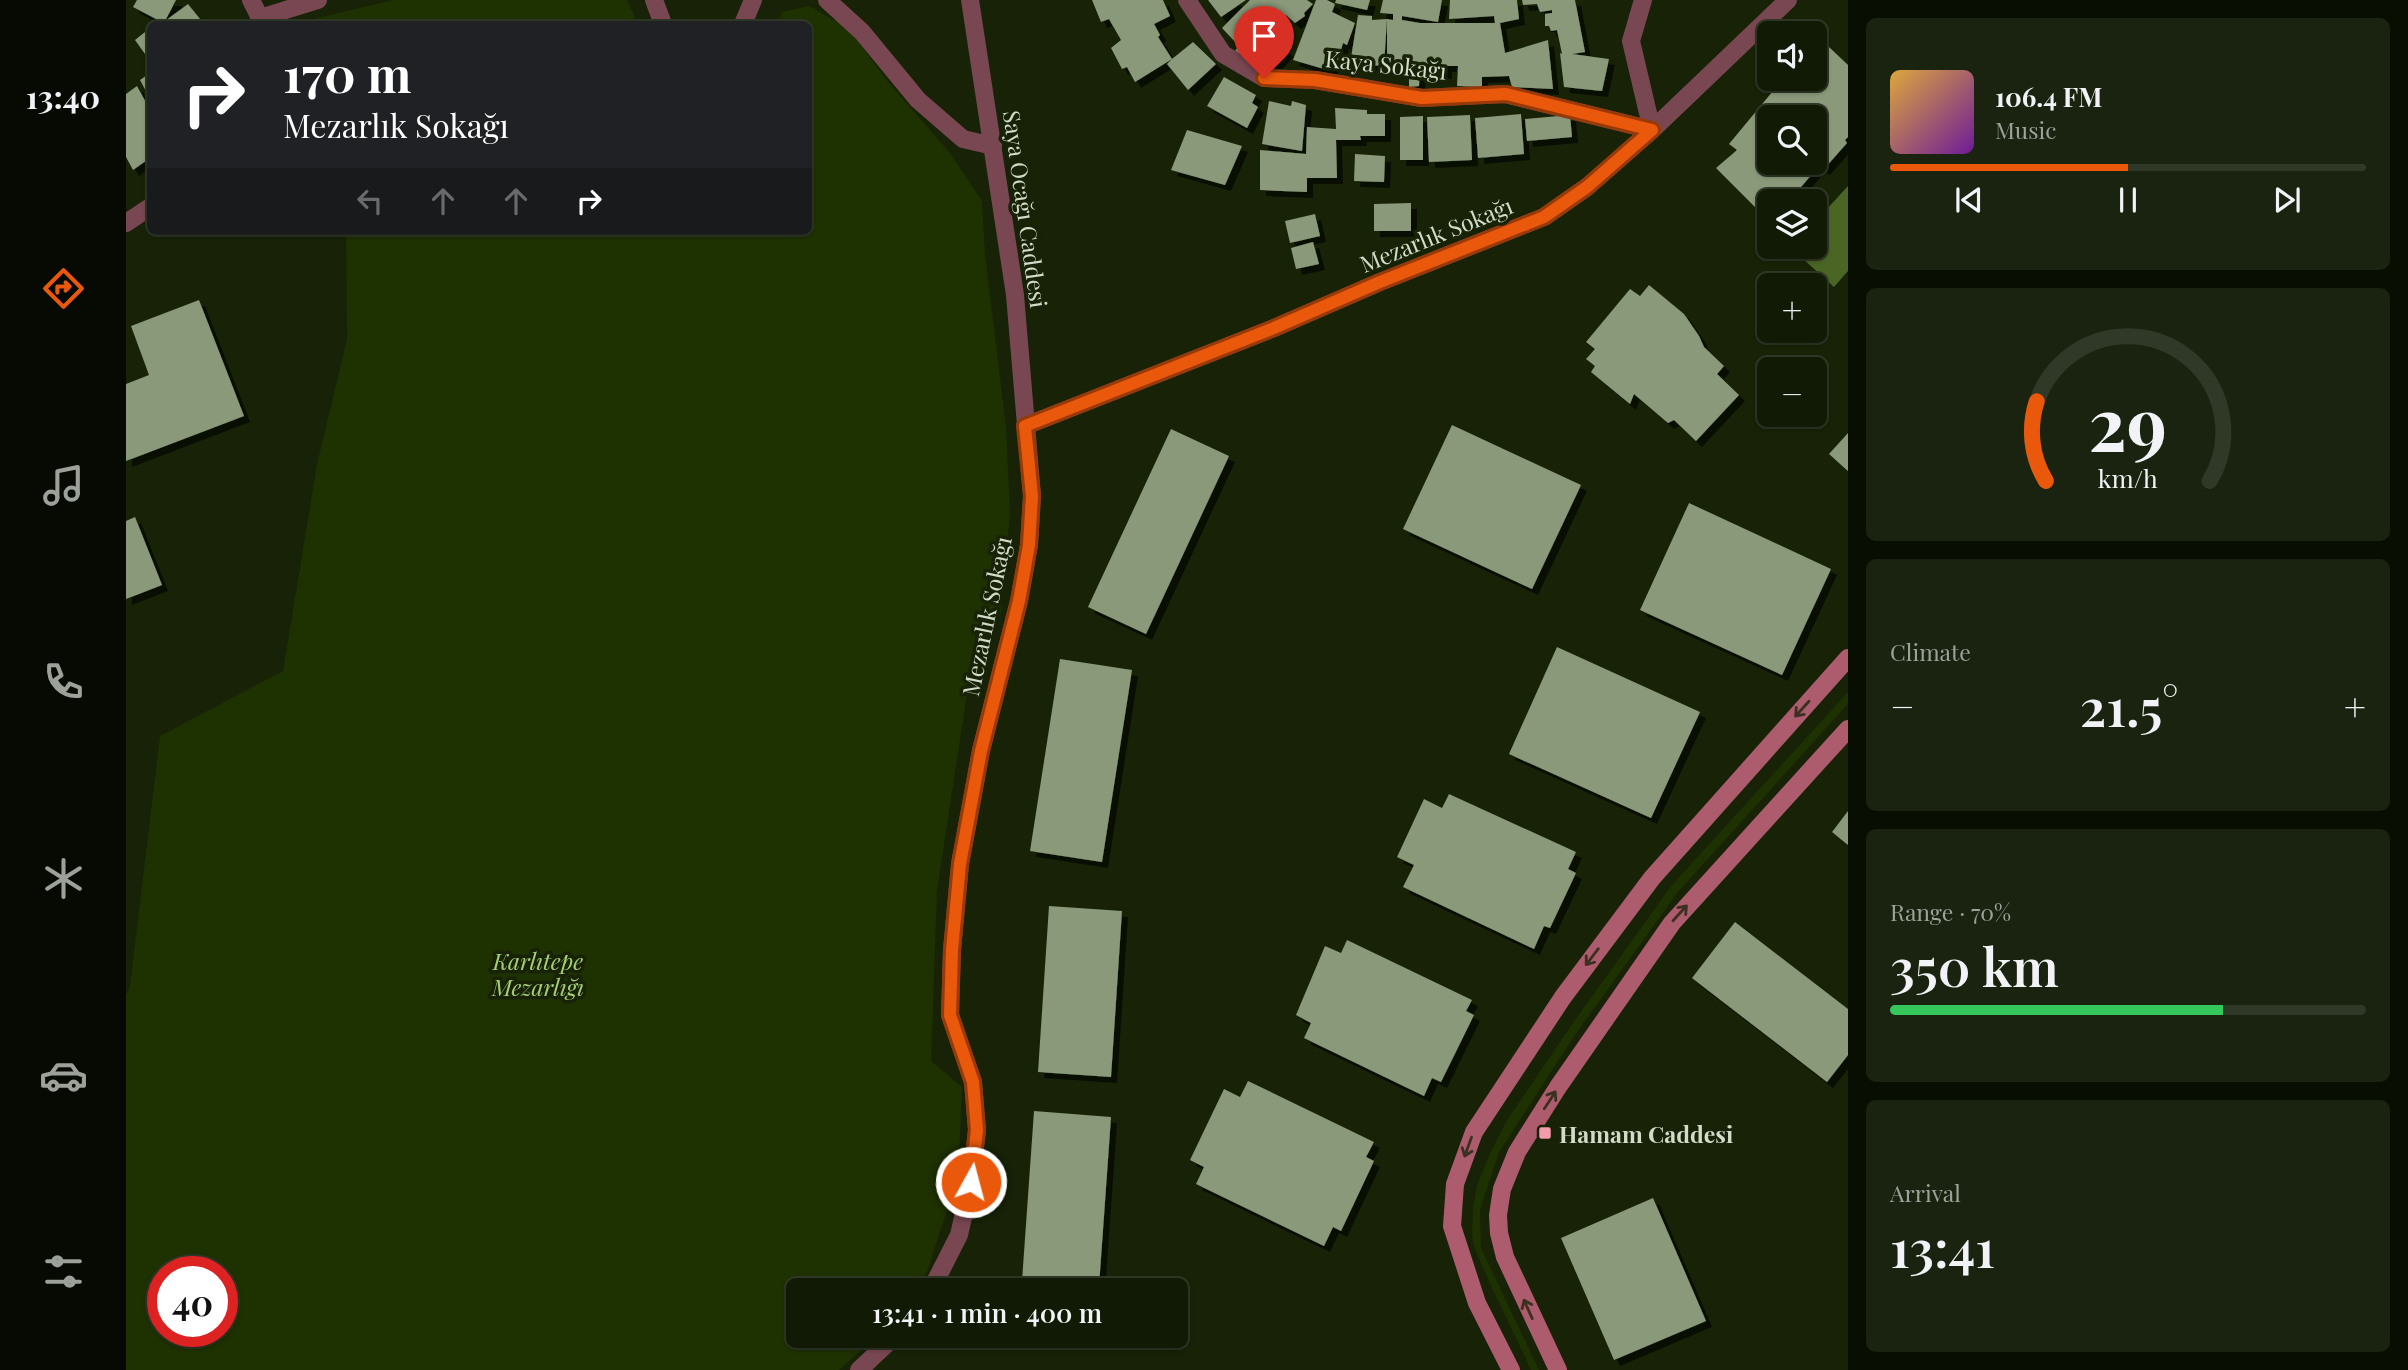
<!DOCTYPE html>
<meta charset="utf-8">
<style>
body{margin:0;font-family:"Playfair Display",serif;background:#1a230f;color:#f1f3f6;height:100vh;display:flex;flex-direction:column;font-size:26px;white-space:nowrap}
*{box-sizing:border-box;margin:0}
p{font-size:23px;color:#9ca19a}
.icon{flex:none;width:38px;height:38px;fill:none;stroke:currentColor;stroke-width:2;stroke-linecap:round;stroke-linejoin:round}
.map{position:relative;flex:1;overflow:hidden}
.side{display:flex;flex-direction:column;gap:18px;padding:18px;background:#090e03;width:560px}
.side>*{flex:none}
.hud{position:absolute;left:21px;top:21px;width:665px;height:214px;border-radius:10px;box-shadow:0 2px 5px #0004,0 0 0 2px #303827;background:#202124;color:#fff;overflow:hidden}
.tools{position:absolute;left:1631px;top:21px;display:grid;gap:14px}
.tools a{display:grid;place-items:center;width:70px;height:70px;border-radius:10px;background:#111a05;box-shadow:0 2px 5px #0004,0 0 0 2px #303827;font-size:35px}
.speed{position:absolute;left:21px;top:1256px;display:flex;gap:14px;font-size:35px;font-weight:700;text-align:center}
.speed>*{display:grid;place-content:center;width:91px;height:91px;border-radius:50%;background:#111a05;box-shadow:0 2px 5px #0004,0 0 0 2px #303827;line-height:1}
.speed .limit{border:10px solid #d22;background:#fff;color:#111}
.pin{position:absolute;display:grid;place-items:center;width:60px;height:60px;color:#fff;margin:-72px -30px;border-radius:50% 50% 50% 0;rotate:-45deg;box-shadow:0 0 7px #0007}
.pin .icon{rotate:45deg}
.me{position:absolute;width:77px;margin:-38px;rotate:7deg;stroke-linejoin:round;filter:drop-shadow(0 0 5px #0008)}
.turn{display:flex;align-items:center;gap:24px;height:147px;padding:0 21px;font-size:32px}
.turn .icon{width:91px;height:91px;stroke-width:2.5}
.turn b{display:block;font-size:49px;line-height:60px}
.lanes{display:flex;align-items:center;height:66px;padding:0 21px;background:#0003;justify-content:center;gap:35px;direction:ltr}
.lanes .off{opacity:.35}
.big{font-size:52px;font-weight:600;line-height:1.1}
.side .widget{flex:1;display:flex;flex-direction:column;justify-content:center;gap:10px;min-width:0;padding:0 24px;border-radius:10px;background:#1a230f}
.side .dial{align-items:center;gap:0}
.dial svg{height:182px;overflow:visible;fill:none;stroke:#303827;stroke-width:7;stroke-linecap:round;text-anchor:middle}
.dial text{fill:#f1f3f6;stroke:none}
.song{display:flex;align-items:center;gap:21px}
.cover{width:84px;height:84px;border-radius:10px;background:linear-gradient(135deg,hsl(40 70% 55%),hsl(280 70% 35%))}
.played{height:7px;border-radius:4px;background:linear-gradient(90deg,#ea580c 50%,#303827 50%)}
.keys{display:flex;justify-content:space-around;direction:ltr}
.heat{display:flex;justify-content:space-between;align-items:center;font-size:38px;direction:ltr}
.charge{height:10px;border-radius:5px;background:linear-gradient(90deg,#34c759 70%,#303827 0)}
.trip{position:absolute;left:660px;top:1278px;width:402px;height:70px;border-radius:10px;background:#111a05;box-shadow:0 2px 5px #0004,0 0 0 2px #303827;font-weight:600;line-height:70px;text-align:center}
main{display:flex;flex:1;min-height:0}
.dock{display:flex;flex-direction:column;width:126px;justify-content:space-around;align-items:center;background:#070a02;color:#9ca19a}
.dock .icon{width:49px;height:49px}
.dock .selected{color:#ea580c}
.dock b{font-size:32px;color:#f1f3f6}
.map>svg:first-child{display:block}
.green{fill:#1e3100;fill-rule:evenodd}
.water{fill:#4a6524}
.building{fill:#899979;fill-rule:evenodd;filter:url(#shadow)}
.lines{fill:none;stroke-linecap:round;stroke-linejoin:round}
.minor{stroke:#794751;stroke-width:18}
.tertiary{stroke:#794751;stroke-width:18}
.secondary{stroke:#ad5c6e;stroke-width:18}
.oneway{stroke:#3c3021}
.route-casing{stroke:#983908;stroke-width:18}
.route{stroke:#ea580c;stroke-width:12}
.poi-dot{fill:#f39aac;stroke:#172207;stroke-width:2.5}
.labels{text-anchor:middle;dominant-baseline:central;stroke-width:7;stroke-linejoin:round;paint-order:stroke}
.street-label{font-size:23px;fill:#d2dbca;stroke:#172207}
.park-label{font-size:23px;font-style:italic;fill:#a6cf74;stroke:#172207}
.poi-label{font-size:23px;font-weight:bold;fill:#d2dbca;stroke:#172207;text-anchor:start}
</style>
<main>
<nav class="dock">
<b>13:40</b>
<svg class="icon selected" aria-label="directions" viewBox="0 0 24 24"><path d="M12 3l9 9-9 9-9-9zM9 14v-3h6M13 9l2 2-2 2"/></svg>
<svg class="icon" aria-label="music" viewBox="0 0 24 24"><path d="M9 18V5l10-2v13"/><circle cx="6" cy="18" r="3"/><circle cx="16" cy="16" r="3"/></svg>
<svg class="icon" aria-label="phone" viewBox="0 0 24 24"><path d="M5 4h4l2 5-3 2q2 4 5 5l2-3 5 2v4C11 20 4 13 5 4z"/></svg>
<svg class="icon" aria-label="climate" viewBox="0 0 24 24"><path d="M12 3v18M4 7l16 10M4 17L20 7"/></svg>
<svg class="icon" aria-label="car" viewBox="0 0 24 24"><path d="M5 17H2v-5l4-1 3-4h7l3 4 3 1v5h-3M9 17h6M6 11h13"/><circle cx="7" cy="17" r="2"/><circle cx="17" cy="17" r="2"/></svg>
<svg class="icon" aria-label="filters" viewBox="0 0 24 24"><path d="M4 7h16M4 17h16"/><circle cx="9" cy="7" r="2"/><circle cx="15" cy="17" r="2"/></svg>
</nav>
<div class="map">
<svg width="1722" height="1370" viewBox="0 0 1722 1370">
<defs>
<filter id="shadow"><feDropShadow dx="6" dy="6" stdDeviation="0" flood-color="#0009"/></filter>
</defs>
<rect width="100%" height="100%" fill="#172207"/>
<path class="green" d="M267 0H501L512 24H167Z
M683 6 722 28 763 83 824 153 856 201 859 254 880 427 884 513 875 613 841 694 811 891 805 1061 836 1087 833 1159 820 1213 801 1272 786 1290H672V1335H752L713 1370H0V995L4 986 34 736 157 671 191 464 221 339 220 231H682V24H650L656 12ZM37 1272H96V1332H37Z
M1722 692V704L1552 892 1451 1032 1373 1152 1354 1210 1355 1248 1413 1370H1405L1366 1288 1348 1247 1346 1235 1347 1208 1351 1185 1365 1151 1380 1122 1444 1027 1545 886Z"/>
<path class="water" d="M1722 186V271L1708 287 1665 248 1689 247V222Z"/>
<path class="building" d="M11 0H50L39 21 62 4 78 24H29L34 21 7 7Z
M966 0H1037L1044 16 1028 24 1034 35 1032 37 1046 59 1067 42 1090 64 1062 90 1041 64 1046 59 1009 82 1001 67 996 69 985 48 995 40 983 19 975 22Z
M1082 0H1120L1095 17Z
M1124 0H1181L1187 4 1178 13 1179 16 1169 23 1160 15 1154 21 1146 16 1136 25 1161 51 1145 70 1130 54 1125 62 1109 51 1111 48 1114 50 1120 42 1117 38 1111 44 1096 28Z
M1190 0H1201L1209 4 1206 12 1229 23 1221 45 1217 43 1211 64 1207 63 1205 71 1167 60Z
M1210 0H1244L1241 10 1209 3Z
M1257 0H1316L1312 22 1276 16V20L1294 23H1369L1368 16 1323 19 1324 0H1391L1393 19 1374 23 1379 53 1422 40 1427 89 1386 87 1383 76 1356 77V87L1331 86 1332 66H1320V73H1309L1308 67 1294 65 1293 86 1283 87V68H1261V19L1267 20V14L1254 13Z
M1396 0H1449L1459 52 1446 54 1483 59 1476 91 1438 87 1434 53 1436 54 1431 30 1425 31 1423 26H1419V14L1426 13V10L1414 12 1411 4 1397 5Z
M1232 15 1246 16V20L1261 19 1258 66 1224 64Z
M24 28V61L9 40Z
M1703 47 1722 65V137L1719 140 1721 143 1698 169 1693 166 1663 201 1656 192 1647 201H1643V206L1636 214 1590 168 1611 150 1603 144 1656 80 1662 85 1667 79H1689V66L1691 68ZM1643 117H1689V163H1643Z
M24 73V99L14 80Z
M1098 77 1130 95 1126 103 1132 107 1121 128 1081 106Z
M11 86 24 110V158L7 170 0 157V94Z
M1143 101 1165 106 1166 101 1180 105 1176 151 1136 144Z
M1209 108 1241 110V114H1259V136H1234L1235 140H1210L1211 178H1181V192L1134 190V150L1180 154 1181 127 1210 129Z
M1395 114 1398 154 1352 158 1349 118Z
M1344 115 1346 160 1303 162 1301 117Z
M1444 115 1446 137 1401 141 1399 119Z
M1297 116V160H1274V117Z
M1061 130 1116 146 1099 185 1045 170Z
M1229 154 1259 156 1258 182 1228 181Z
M1285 203V231H1248V204Z
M1189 214 1194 236 1164 243 1159 221Z
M1187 242 1193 264 1170 269 1165 248Z
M1523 285 1558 314 1573 336 1578 347 1598 366 1591 374 1613 395 1570 441 1548 420 1542 423 1508 394 1504 404 1465 372 1469 366 1460 359 1469 349 1460 342 1504 289 1514 296Z
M73 300 118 416 0 461V384L23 375 5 326Z
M1326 425 1455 485 1406 589 1277 529Z
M1045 429 1103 456 1020 634 962 607Z
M1722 433V471L1703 454Z
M1563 503 1705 569 1656 675 1514 610Z
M9 517 36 585 0 599V521Z
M1431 647 1574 712 1525 818 1383 754Z
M934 659 1006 670 976 862 904 851Z
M1323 794 1450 852 1442 869 1450 873 1424 928 1418 926 1408 949 1277 887 1288 865 1271 857 1298 799 1316 808Z
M1722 811V845L1706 832Z
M923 906 996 911 985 1077 912 1072Z
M1609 922 1722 1009V1055L1701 1082 1566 978Z
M1221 940 1346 1000 1340 1011 1348 1015 1315 1082 1306 1078 1298 1096 1178 1038 1185 1023 1170 1015 1199 946 1215 953Z
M1122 1081 1248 1142 1240 1157 1248 1161 1215 1231 1207 1227 1198 1246 1070 1184 1078 1167 1064 1160 1098 1089 1114 1097Z
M908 1111 985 1117 973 1286 896 1281Z
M1527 1198 1580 1321 1488 1360 1435 1238Z"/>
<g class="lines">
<path class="minor" d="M125 0 137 24
M528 0 537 24
M701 0 736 32 792 100 837 139 867 146
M1061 0 1097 54 1138 78 1189 80 1296 98 1379 94 1526 130
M1517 0 1505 41 1526 130
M134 18 192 0
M617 24 627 0
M0 223 24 207
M899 426 1148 328 1254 282 1418 217 1461 187 1526 130 1662 0"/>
<path class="tertiary" d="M805 1290 833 1235 845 1182 851 1130 847 1082 824 1015 826 950 834 864 855 750 893 601 903 545 906 496 889 295 844 0
M733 1370 770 1335"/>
<path class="secondary" d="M1385 1370 1351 1303 1326 1226 1329 1184 1348 1132 1437 997 1526 878 1722 658
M1432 1370 1379 1257 1373 1233 1372 1215 1376 1189 1391 1152 1432 1087 1546 923 1722 729"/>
</g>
<defs><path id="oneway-shaft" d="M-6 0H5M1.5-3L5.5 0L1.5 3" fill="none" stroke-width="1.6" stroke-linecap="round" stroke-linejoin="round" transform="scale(1.75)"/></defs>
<g class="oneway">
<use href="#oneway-shaft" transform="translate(1676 709) rotate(132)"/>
<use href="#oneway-shaft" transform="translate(1554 913) rotate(-48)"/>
<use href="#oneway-shaft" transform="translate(1466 957) rotate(127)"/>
<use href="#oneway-shaft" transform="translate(1424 1100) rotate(-57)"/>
<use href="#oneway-shaft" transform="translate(1342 1147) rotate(110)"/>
<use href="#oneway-shaft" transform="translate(1402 1309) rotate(-114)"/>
</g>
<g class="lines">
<g class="route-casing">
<path id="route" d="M845 1182 851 1130 847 1082 824 1015 826 950 834 864 855 751 893 601 903 545 906 496 899 426 1148 328 1254 282 1418 217 1461 187 1526 130 1380 94 1296 98 1189 80 1138 78"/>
</g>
<use href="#route" class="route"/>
</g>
<rect class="poi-dot" x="1412" y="1126" width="14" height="14" rx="3.5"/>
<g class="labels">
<g class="street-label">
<text transform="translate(1260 64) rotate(6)">Kaya Sokağı</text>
<text transform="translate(900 209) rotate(82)">Saya Ocağı Caddesi</text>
<text transform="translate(1310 234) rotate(-22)">Mezarlık Sokağı</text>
<text transform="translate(860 616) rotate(-78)">Mezarlık Sokağı</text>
</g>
<g class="park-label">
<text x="412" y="960">Karlıtepe<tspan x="412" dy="26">Mezarlığı</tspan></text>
</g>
<g class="poi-label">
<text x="1433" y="1133">Hamam Caddesi</text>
</g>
</g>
</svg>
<div class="tools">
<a><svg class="icon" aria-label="sound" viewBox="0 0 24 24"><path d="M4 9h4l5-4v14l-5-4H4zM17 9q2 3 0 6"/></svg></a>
<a><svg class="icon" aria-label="search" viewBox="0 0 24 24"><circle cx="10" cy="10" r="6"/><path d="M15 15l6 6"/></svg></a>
<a><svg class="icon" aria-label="layers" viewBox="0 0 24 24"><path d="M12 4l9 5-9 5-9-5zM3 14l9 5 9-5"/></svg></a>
<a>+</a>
<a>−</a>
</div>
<div class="speed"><div class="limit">40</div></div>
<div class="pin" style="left:1138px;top:78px;background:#d93025"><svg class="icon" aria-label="arrive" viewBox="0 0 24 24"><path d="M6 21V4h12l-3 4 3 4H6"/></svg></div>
<svg class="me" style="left:845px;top:1182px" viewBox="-20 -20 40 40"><circle r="17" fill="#ea580c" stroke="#fff" stroke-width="3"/><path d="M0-11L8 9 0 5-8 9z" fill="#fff"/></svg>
<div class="trip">13:41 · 1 min · 400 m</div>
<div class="hud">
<div class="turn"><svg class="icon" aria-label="right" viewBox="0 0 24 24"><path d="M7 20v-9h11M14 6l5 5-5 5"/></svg><div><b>170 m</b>Mezarlık Sokağı</div></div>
<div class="lanes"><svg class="icon off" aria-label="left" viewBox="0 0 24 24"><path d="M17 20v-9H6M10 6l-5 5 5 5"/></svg><svg class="icon off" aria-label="ahead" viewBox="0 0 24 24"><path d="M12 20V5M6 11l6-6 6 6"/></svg><svg class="icon off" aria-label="ahead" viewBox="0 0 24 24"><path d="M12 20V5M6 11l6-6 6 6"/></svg><svg class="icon" aria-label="right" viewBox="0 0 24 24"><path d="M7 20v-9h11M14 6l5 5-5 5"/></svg></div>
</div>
</div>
<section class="side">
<div class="widget">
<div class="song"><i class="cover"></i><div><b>106.4 FM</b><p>Music</p></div></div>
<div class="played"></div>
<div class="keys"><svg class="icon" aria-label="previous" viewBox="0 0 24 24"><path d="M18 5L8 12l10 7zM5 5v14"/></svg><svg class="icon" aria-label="pause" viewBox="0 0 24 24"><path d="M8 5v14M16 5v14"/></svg><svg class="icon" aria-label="next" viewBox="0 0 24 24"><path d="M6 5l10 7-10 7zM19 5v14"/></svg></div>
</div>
<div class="widget dial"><svg viewBox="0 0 100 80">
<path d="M14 69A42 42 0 1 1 86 69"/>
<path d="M14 69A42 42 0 0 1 10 34" stroke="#ea580c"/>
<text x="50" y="56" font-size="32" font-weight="700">29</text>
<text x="50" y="72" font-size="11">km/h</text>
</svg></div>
<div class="widget"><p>Climate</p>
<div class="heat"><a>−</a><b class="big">21.5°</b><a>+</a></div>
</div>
<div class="widget"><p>Range · 70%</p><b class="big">350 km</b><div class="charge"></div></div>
<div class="widget"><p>Arrival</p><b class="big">13:41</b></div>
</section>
</main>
